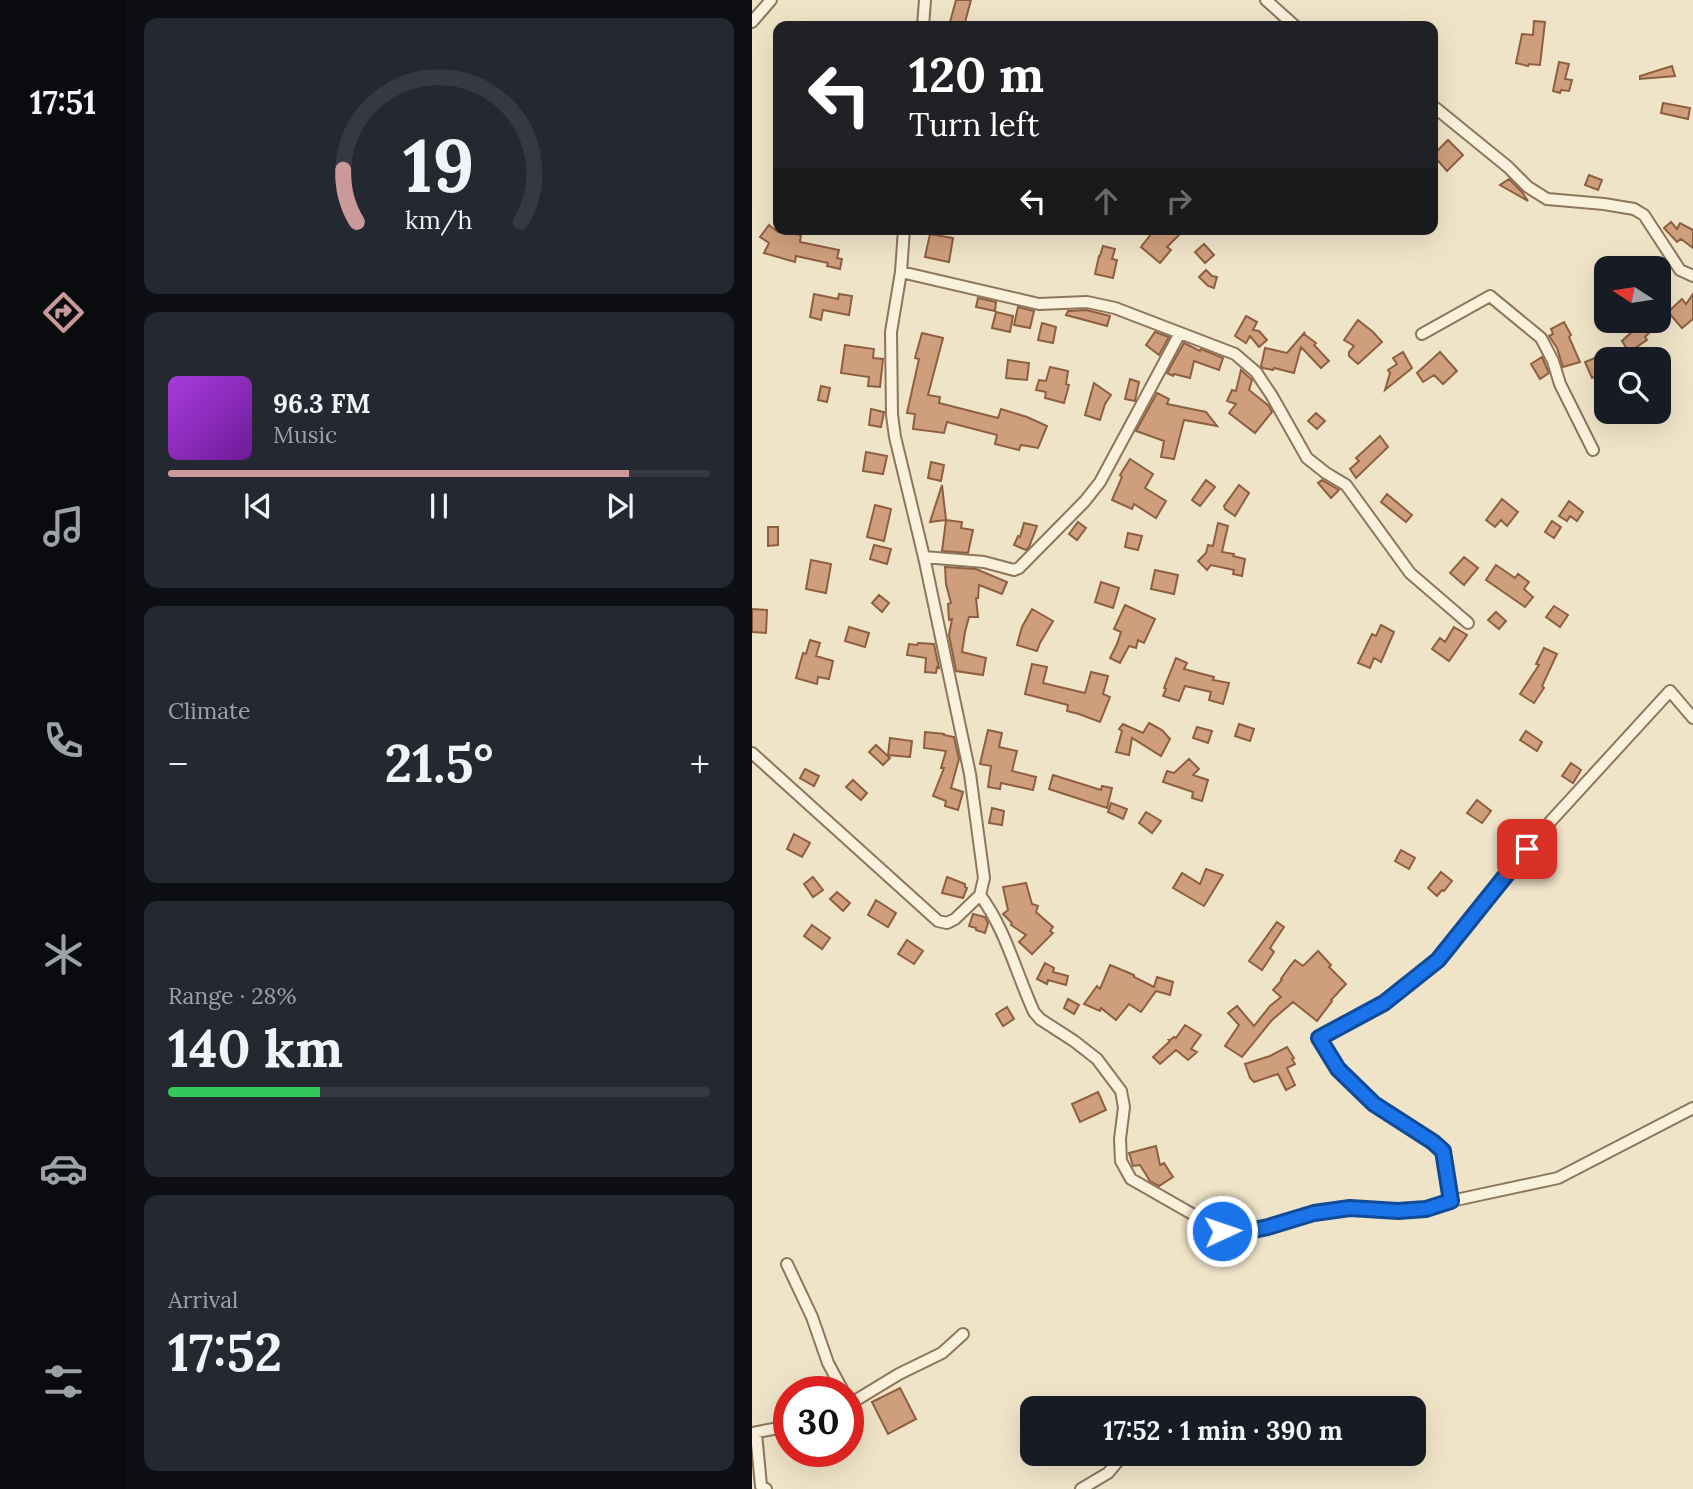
<!DOCTYPE html>
<meta charset="utf-8">
<style>
body{margin:0;font-family:Lora,serif;background:#242831;color:#f1f3f6;height:100vh;display:flex;flex-direction:column;font-size:26px;white-space:nowrap}
*{box-sizing:border-box;margin:0}
p{font-size:23px;color:#9ea1a6}
.icon{flex:none;width:38px;height:38px;fill:none;stroke:currentColor;stroke-width:2;stroke-linecap:round;stroke-linejoin:round}
.map{position:relative;flex:1;overflow:hidden}
.drawer{display:flex;flex-direction:column;gap:18px;padding:18px;background:#0d0f14;width:626px}
.drawer>*{flex:none}
.hud{position:absolute;left:21px;top:21px;width:665px;height:214px;border-radius:14px;box-shadow:0 7px 28px #0002;background:#202124;color:#fff;overflow:hidden}
.needle{width:46px;rotate:282deg}
.fabs{position:absolute;left:842px;top:256px;display:grid;gap:14px}
.fabs a{display:grid;place-items:center;width:77px;height:77px;border-radius:14px;background:#171b24;box-shadow:0 7px 28px #0002;font-size:35px}
.speed{position:absolute;left:21px;top:1376px;display:flex;gap:14px;font-size:35px;font-weight:700;text-align:center}
.speed>*{display:grid;place-content:center;width:91px;height:91px;border-radius:50%;background:#171b24;box-shadow:0 7px 28px #0002;line-height:1}
.speed .limit{border:10px solid #d22;background:#fff;color:#111}
.pin{position:absolute;display:grid;place-items:center;width:60px;height:60px;color:#fff;margin:-30px;border-radius:14px;box-shadow:0 4px 10px #0006}
.me{position:absolute;width:77px;margin:-38px;rotate:87deg;stroke-linejoin:round;filter:drop-shadow(0 0 5px #0008)}
.turn{display:flex;align-items:center;gap:24px;height:147px;padding:0 21px;font-size:32px}
.turn .icon{width:91px;height:91px;stroke-width:2.5}
.turn b{display:block;font-size:49px;line-height:60px}
.lanes{display:flex;align-items:center;height:66px;padding:0 21px;background:#0003;justify-content:center;gap:35px;direction:ltr}
.lanes .off{opacity:.35}
.big{font-size:52px;font-weight:800;line-height:1.1}
.drawer .card{flex:1;display:flex;flex-direction:column;justify-content:center;gap:10px;min-width:0;padding:0 24px;border-radius:14px;background:#242831}
.drawer .dial{align-items:center;gap:0}
.dial svg{height:182px;overflow:visible;fill:none;stroke:#363941;stroke-width:7;stroke-linecap:round;text-anchor:middle}
.dial text{fill:#f1f3f6;stroke:none}
.song{display:flex;align-items:center;gap:21px}
.cover{width:84px;height:84px;border-radius:10px;background:linear-gradient(135deg,hsl(280 70% 55%),hsl(280 70% 35%))}
.played{height:7px;border-radius:4px;background:linear-gradient(90deg,#cc999b 85%,#363941 85%)}
.keys{display:flex;justify-content:space-around;direction:ltr}
.heat{display:flex;justify-content:space-between;align-items:center;font-size:38px;direction:ltr}
.charge{height:10px;border-radius:5px;background:linear-gradient(90deg,#34c759 28%,#363941 0)}
.trip{position:absolute;left:268px;top:1396px;width:406px;height:70px;border-radius:14px;background:#171b24;box-shadow:0 7px 28px #0002;font-weight:800;line-height:70px;text-align:center}
main{display:flex;flex:1;min-height:0}
.dock{display:flex;flex-direction:column;width:126px;justify-content:space-around;align-items:center;background:#090b0e;color:#9ea1a6}
.dock .icon{width:49px;height:49px}
.dock .selected{color:#cc999b}
.dock b{font-size:32px;color:#f1f3f6}
.map>svg:first-child{display:block}
.building{fill:#cf9f7d;stroke:#8d5f41;stroke-width:2}
.lines{fill:none;stroke-linecap:round;stroke-linejoin:round}
.street-casing{stroke:#8d765c;stroke-width:14}
.street{stroke:#faf1dc;stroke-width:10}
.route-casing{stroke:#114b97;stroke-width:18}
.route{stroke:#1a73e8;stroke-width:12}
</style>
<main>
<nav class="dock">
<b>17:51</b>
<svg class="icon selected" aria-label="directions" viewBox="0 0 24 24"><path d="M12 3l9 9-9 9-9-9zM9 14v-3h6M13 9l2 2-2 2"/></svg>
<svg class="icon" aria-label="music" viewBox="0 0 24 24"><path d="M9 18V5l10-2v13"/><circle cx="6" cy="18" r="3"/><circle cx="16" cy="16" r="3"/></svg>
<svg class="icon" aria-label="phone" viewBox="0 0 24 24"><path d="M5 4h4l2 5-3 2q2 4 5 5l2-3 5 2v4C11 20 4 13 5 4z"/></svg>
<svg class="icon" aria-label="climate" viewBox="0 0 24 24"><path d="M12 3v18M4 7l16 10M4 17L20 7"/></svg>
<svg class="icon" aria-label="car" viewBox="0 0 24 24"><path d="M5 17H2v-5l4-1 3-4h7l3 4 3 1v5h-3M9 17h6M6 11h13"/><circle cx="7" cy="17" r="2"/><circle cx="17" cy="17" r="2"/></svg>
<svg class="icon" aria-label="filters" viewBox="0 0 24 24"><path d="M4 7h16M4 17h16"/><circle cx="9" cy="7" r="2"/><circle cx="15" cy="17" r="2"/></svg>
</nav>
<section class="drawer">
<div class="card dial"><svg viewBox="0 0 100 80">
<path d="M14 69A42 42 0 1 1 86 69"/>
<path d="M14 69A42 42 0 0 1 8 46" stroke="#cc999b"/>
<text x="50" y="56" font-size="32" font-weight="700">19</text>
<text x="50" y="72" font-size="11">km/h</text>
</svg></div>
<div class="card">
<div class="song"><i class="cover"></i><div><b>96.3 FM</b><p>Music</p></div></div>
<div class="played"></div>
<div class="keys"><svg class="icon" aria-label="previous" viewBox="0 0 24 24"><path d="M18 5L8 12l10 7zM5 5v14"/></svg><svg class="icon" aria-label="pause" viewBox="0 0 24 24"><path d="M8 5v14M16 5v14"/></svg><svg class="icon" aria-label="next" viewBox="0 0 24 24"><path d="M6 5l10 7-10 7zM19 5v14"/></svg></div>
</div>
<div class="card"><p>Climate</p>
<div class="heat"><a>−</a><b class="big">21.5°</b><a>+</a></div>
</div>
<div class="card"><p>Range · 28%</p><b class="big">140 km</b><div class="charge"></div></div>
<div class="card"><p>Arrival</p><b class="big">17:52</b></div>
</section>
<div class="map">
<svg width="941" height="1489" viewBox="0 0 941 1489">
<rect width="100%" height="100%" fill="#f0e4c8"/>
<path class="building" d="M204 0H219L212 26H197Z
M782 21 793 22 788 65 777 64 776 66 764 63 770 34 781 35Z
M807 62 817 64 813 79 820 80 817 91 809 90 808 93 801 91Z
M920 66 923 76 888 79V76Z
M911 103 938 108 936 119 909 113Z
M696 140 711 155 695 171 681 155Z
M837 175 850 180 846 190 833 185Z
M757 179 770 192 776 201 748 185Z
M919 222 925 229 928 223 941 230V248L929 239 925 242 912 228Z
M17 225 26 232 49 235 48 242 87 250 85 258 90 259 88 269 75 266 76 263 44 256 43 262 12 253 17 243 8 237Z
M403 229H433L415 247 419 250 408 263 389 247Z
M178 234 201 238 197 262 173 257Z
M452 244 462 255 453 263 443 252Z
M351 246 363 249 360 259 365 260 361 278 343 274 347 256H348Z
M454 270 460 276 465 277 462 288 456 286 447 277Z
M62 294 86 299 87 294 100 296 97 315 71 310 69 320 58 317Z
M941 294V319L930 328 916 312 930 299 934 304Z
M226 298 244 302 243 311 224 307Z
M266 307 282 311 278 328 262 325Z
M334 310 358 316 355 326 314 315 316 311Z
M244 312 261 316 258 332 240 328Z
M494 316 505 322 501 330 507 331 515 340 507 347 498 336 494 343 483 336Z
M606 320 621 332 630 342 606 364 597 356V352L602 346 592 340Z
M893 320H910L893 337 895 340 877 352 870 341Z
M812 322 819 335 817 337 828 362 811 367 805 348 797 336 801 334 799 329Z
M290 323 304 327 301 343 286 340Z
M403 332 417 337 407 355 394 345Z
M553 332 552 334 564 343 562 345 577 361 569 368 549 347 542 373 522 368 521 370 511 368 509 366 513 348 535 353Z
M170 333 191 338 176 395 188 397 187 403 246 418 249 409 275 417 295 426 286 448 269 445 267 450 243 444 245 435 195 422 192 433 161 429 163 414 155 413 167 359 163 358Z
M432 343 448 351 449 349 471 358 467 370 442 361 438 378 422 374 421 376 415 373Z
M93 345 122 349 121 358 131 359 128 387 116 386 117 377 89 373Z
M651 352 660 368 633 390 638 373 636 370 645 364 641 358Z
M688 352 705 371 691 384 682 375 671 382 665 373Z
M790 357 797 373 788 379 779 364Z
M845 357 852 373 840 378 833 362Z
M256 360 277 363 275 380 254 378Z
M298 367 316 371 314 384 317 385 312 403 293 398 294 392 284 390 287 380 294 381Z
M489 370 500 380 497 390 517 406 520 412 503 433 477 413 484 404 475 401 480 390 484 391Z
M378 379 387 382 383 401 373 399Z
M342 383 359 395 353 404 348 420 333 415Z
M69 386 78 388 75 402 66 400Z
M405 393 417 399 415 404 454 412 465 426 432 420 422 459 409 457 412 441 384 431Z
M119 409 132 412 129 427 117 425Z
M564 413 573 421 565 429 556 421Z
M628 436 636 447 604 478 598 469 607 461 604 458Z
M114 452 135 456 131 474 111 471Z
M378 459 401 474 393 488 414 501 404 518 382 504 380 509 360 500 370 477 368 475Z
M179 462 192 465 189 481 176 478Z
M454 480 463 487 448 506 440 500Z
M570 480 587 490 579 498 566 483Z
M190 485 194 520 178 522Z
M487 485 497 493 483 516 473 509 472 506Z
M635 494 660 515 654 522 629 502Z
M750 499 766 512 755 526 749 520 743 527 734 520Z
M817 501 831 512 825 521 818 516 815 521 807 516Z
M123 505 139 509 132 541 115 537Z
M194 520 210 522 209 528 221 530 216 553 190 551Z
M800 521 809 527 802 538 793 532Z
M326 522 334 528 325 540 317 534Z
M272 523 285 526 277 547 274 550 262 545 266 536 268 537Z
M466 523 476 526 470 552 482 554 481 556 493 559 490 576 481 574 482 570 459 565 455 570 446 561 454 553 456 545 461 546Z
M16 527H26V545L16 546Z
M376 533 390 536 386 550 373 547Z
M122 545 139 549 135 564 118 559Z
M712 557 726 568 712 585 698 573Z
M59 560 79 564 74 593 54 589Z
M744 565 763 578 766 574 777 582 772 589 781 597 773 607 734 580Z
M193 567 224 569 255 582 250 594 227 585 226 598H224L226 617H217L213 632 210 652 234 658 231 675 204 671 197 635 200 619 197 620 196 604 199 603 194 584Z
M403 570 426 575 422 594 399 589Z
M349 582 367 588 361 608 343 602Z
M127 595 137 603 130 612 120 603Z
M373 605 403 619 392 643 386 640 384 648 377 646 368 663 358 658 365 644 369 632 362 629Z
M802 606 816 615 808 627 794 617Z
M0 609 15 610 14 633 0 632Z
M280 609 301 621 288 643 285 651 265 645 270 627Z
M744 612 754 621 747 629 736 620Z
M629 625 642 632 629 662 622 658 618 668 606 663 620 634 624 636Z
M97 627 117 633 113 647 93 641Z
M702 627 715 635 697 661 680 649 688 638 693 642Z
M58 640 68 643 64 656 81 661 77 679 66 677 65 684 44 678 51 653 54 654Z
M166 643 182 644 187 668 185 667 184 673 173 672 174 658 155 655 157 644 165 645Z
M792 648 805 654 790 686 792 688 782 703 768 694 787 665 784 664Z
M424 658 435 663 432 669 462 677 461 680 477 683 471 704 457 700 459 692 433 686 427 701 411 696 414 689 412 688Z
M280 664 295 667 291 683 333 693 339 672 356 676 351 694 358 697 348 722 327 714 315 711 316 705 273 694Z
M397 723 410 730 418 739 409 756 380 738 377 755 364 752 370 731 367 729 371 724 391 733Z
M487 724 502 729 498 741 483 736Z
M445 727 460 731 456 743 441 738Z
M236 730 250 733 247 747 265 751 260 771 284 777 281 790 249 783 248 789 236 787 239 766 228 764Z
M774 731 790 742 785 751 768 740Z
M173 732 192 734V735L202 737 207 759 199 788 211 792 206 810 193 806 194 801 181 796 192 768H189L194 751 172 748Z
M138 738 160 741 158 757 136 755Z
M124 745 138 758 131 765 117 752Z
M437 759 447 769 441 775 456 780 450 801 440 798 441 792 411 782 415 771 422 773Z
M819 763 829 770 821 783 810 776Z
M53 769 67 776 62 786 48 778Z
M301 775 349 790 350 786 360 788 355 808 297 789Z
M101 780 115 793 109 800 94 787Z
M725 800 739 811 730 823 715 813Z
M359 803 375 809 371 819 356 812Z
M240 808 252 811 250 825 237 823Z
M394 812 409 821 400 833 387 823Z
M42 834 58 843 50 857 35 849Z
M649 850 663 858 657 869 643 861Z
M454 869 471 875 452 906 421 888 430 873 448 884Z
M689 872 700 881 692 891 690 890 685 896 676 888Z
M61 877 71 890 61 897 52 884Z
M195 877 213 884V887L215 888 211 898 190 893Z
M274 883 280 904 286 906 284 912 301 927 298 931 301 933 280 954 267 942 274 935 259 925 260 923 251 914 256 910 251 887Z
M85 892 98 903 91 911 78 899Z
M124 900 144 913 136 927 116 915Z
M221 914 233 917 236 923 233 933 224 930V928L217 926Z
M525 922 532 927 518 948 522 952 510 970 497 961Z
M60 925 78 938 70 949 52 936Z
M155 940 171 951 162 964 146 954Z
M566 951 579 965 577 967 594 984 579 1000 580 1001 565 1021 541 1002 520 1020 490 1057 473 1046 487 1025 476 1013 485 1006 502 1026 518 1006 529 997 521 990 530 980 529 979 538 966 543 960 551 966Z
M293 963 302 968 301 972 316 976 314 985 296 980 295 984 285 979Z
M358 965 382 975V977L402 987 405 977 421 982 418 995 404 991 389 1012 377 1004 364 1020 349 1008 348 1011 332 1004 345 986 348 989Z
M316 999 327 1005 322 1014 312 1008Z
M255 1007 262 1019 251 1026 244 1014Z
M433 1025 449 1035 439 1049 445 1052 436 1060 424 1050 408 1064 401 1057 418 1041 417 1040H418L422 1037 424 1038Z
M535 1047 542 1058 540 1059 543 1064 535 1068 543 1085 534 1090 526 1074 502 1082 498 1078 493 1064 518 1056Z
M346 1092 354 1110 328 1122 320 1104Z
M404 1146 408 1165 412 1163 421 1177 407 1186 398 1181 388 1165 381 1166 377 1153Z
M148 1388 164 1419 136 1434 120 1402Z"/>
<g class="lines">
<g class="street-casing">
<path id="street" d="M514 0 543 26
M0 22 19 0
M171 26 173 0
M681 106 756 167 776 187 795 199 852 204 882 209 892 215 928 270 941 276
M149 272 287 304 335 302 363 308 483 354 504 372 520 396 555 458 574 473 594 485 658 573 716 623
M670 334 738 296 789 338 801 361 808 384 841 450
M172 557 232 562 262 570 267 568 333 501 348 482 428 333
M0 753 186 921 195 923 203 919 228 895 232 878 218 774 172 557 143 437 140 415 139 332 149 272 152 229
M228 895C254 930 264 973 282 1012L288 1019 322 1041 345 1059 369 1091 372 1107 368 1139 369 1161 379 1179 470 1231 483 1234 516 1227 562 1213 598 1208 646 1211 674 1209 699 1201 806 1178 941 1108
M699 1201 691 1151 681 1142 622 1104 586 1069 567 1038 632 1003 686 960 787 834 918 691 941 718
M35 1264 60 1317 76 1363 91 1391
M96 1405 147 1374 190 1353 211 1334
M0 1433 37 1426
M4 1433 9 1486 14 1489
M329 1489 356 1473 372 1454"/>
</g>
<use href="#street" class="street"/>
</g>
<g class="lines">
<g class="route-casing">
<path id="route" d="M470 1231 483 1234 516 1227 562 1213 598 1208 646 1211 674 1209 699 1201 691 1151 681 1142 622 1104 586 1069 567 1038 632 1003 686 960 775 849"/>
</g>
<use href="#route" class="route"/>
</g>
</svg>
<div class="fabs">
<a><svg class="needle" viewBox="-14 -14 28 28"><path d="M0-13l5 13h-10z" fill="#e53935"/><path d="M0 13l5-13h-10z" fill="#9ea1a6"/></svg></a>
<a><svg class="icon" aria-label="search" viewBox="0 0 24 24"><circle cx="10" cy="10" r="6"/><path d="M15 15l6 6"/></svg></a>
</div>
<div class="speed"><div class="limit">30</div></div>
<div class="pin" style="left:775px;top:849px;background:#d93025"><svg class="icon" aria-label="arrive" viewBox="0 0 24 24"><path d="M6 21V4h12l-3 4 3 4H6"/></svg></div>
<svg class="me" style="left:470px;top:1231px" viewBox="-20 -20 40 40"><circle r="17" fill="#1a73e8" stroke="#fff" stroke-width="3"/><path d="M0-11L8 9 0 5-8 9z" fill="#fff"/></svg>
<div class="trip">17:52 · 1 min · 390 m</div>
<div class="hud">
<div class="turn"><svg class="icon" aria-label="left" viewBox="0 0 24 24"><path d="M17 20v-9H6M10 6l-5 5 5 5"/></svg><div><b>120 m</b>Turn left</div></div>
<div class="lanes"><svg class="icon" aria-label="left" viewBox="0 0 24 24"><path d="M17 20v-9H6M10 6l-5 5 5 5"/></svg><svg class="icon off" aria-label="ahead" viewBox="0 0 24 24"><path d="M12 20V5M6 11l6-6 6 6"/></svg><svg class="icon off" aria-label="right" viewBox="0 0 24 24"><path d="M7 20v-9h11M14 6l5 5-5 5"/></svg></div>
</div>
</div>
</main>
